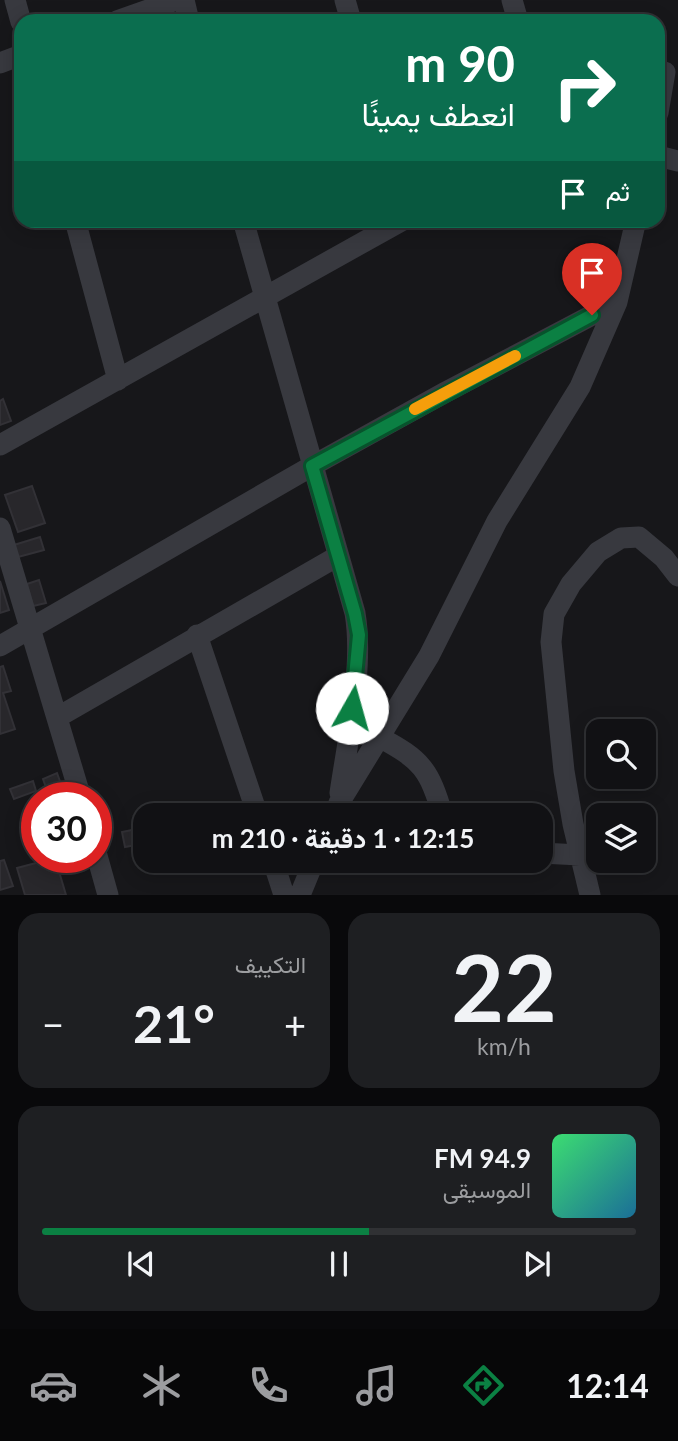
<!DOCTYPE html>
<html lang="ar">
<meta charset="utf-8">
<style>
body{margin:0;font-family:Lato,Vazirmatn,sans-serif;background:#1e1f22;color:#f1f3f6;direction:rtl;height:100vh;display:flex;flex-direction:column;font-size:26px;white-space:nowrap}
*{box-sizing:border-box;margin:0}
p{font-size:23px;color:#9c9da0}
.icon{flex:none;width:38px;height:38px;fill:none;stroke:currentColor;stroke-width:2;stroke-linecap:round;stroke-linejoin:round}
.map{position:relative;height:895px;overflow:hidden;direction:ltr}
.side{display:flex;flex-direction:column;gap:18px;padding:18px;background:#09090b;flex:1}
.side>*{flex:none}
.banner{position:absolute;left:14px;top:14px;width:651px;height:214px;border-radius:21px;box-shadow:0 4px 18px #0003,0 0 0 2px #303134;direction:rtl;background:#0b6e4f;color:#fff;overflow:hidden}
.fabs{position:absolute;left:586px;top:719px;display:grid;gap:14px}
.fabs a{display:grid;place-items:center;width:70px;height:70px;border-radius:14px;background:#111114;box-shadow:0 4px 18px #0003,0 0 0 2px #303134;font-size:35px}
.speed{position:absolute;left:21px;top:782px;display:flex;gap:14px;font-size:35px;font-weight:700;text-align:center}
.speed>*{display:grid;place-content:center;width:91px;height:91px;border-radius:50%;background:#111114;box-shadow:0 4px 18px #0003,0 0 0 2px #303134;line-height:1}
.speed .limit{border:10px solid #d22;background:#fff;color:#111}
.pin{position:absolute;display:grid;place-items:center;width:60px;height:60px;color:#fff;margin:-72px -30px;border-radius:50% 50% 50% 0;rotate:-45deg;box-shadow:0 0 7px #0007}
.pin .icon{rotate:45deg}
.me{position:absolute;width:77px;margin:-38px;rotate:7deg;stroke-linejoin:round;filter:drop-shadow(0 0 5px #0008)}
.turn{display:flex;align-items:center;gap:24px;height:147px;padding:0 35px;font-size:32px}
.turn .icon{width:91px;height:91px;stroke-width:2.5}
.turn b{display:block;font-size:49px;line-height:60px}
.then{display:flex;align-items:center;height:66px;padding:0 35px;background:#0003;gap:14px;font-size:26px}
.big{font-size:52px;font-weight:700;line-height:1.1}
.side .tile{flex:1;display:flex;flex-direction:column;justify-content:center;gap:10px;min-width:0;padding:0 24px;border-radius:21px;background:#1e1f22}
.side .dial{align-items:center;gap:0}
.dial b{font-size:91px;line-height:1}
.song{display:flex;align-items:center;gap:21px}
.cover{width:84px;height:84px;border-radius:10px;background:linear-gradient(135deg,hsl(140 70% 55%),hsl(200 70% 35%))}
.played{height:7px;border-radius:4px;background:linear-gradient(90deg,#0b8043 55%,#303134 55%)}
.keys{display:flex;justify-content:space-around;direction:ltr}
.heat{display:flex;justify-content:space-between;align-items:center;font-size:38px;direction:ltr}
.side .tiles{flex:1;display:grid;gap:18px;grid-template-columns:1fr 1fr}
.tile:last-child{grid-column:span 2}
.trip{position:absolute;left:133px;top:803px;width:420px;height:70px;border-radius:21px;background:#111114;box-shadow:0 4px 18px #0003,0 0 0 2px #303134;font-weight:700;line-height:70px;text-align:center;direction:rtl}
.tabs{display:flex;height:112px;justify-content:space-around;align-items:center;background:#070708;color:#9c9da0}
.tabs .icon{width:49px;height:49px}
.tabs .on{color:#0b8043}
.tabs b{font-size:32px;color:#f1f3f6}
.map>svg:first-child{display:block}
.building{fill:#28272b;stroke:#323136;stroke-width:2}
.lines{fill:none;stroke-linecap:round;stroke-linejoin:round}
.minor{stroke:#38393f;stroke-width:21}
.route-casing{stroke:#07532c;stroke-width:18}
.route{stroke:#0b8043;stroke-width:12}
.slow{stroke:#f59e0b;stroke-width:12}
</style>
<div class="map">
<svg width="678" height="895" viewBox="0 0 678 895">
<rect width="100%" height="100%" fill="#17171a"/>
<path class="building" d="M3 399 11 421 0 425V401Z
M32 486 45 523 18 532 5 495Z
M40 537 44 550 18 557 14 545Z
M39 580 46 603 33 606 27 584Z
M0 581 9 610 0 613Z
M3 666 11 691 3 693 15 729 0 734V667Z
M57 773 62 787 48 793 43 779Z
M33 781 36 791 14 799 10 789Z
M137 829 141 844 125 847 122 832Z
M55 858 66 895H25L17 868Z
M4 860 13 886 0 890V861Z"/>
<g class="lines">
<path class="minor" d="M15 0 21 22
M184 0 189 21
M345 0 351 21
M512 0 518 21
M117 21 176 0
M0 63 21 55
M658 113 665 72
M658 156 678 161
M75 220 118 380
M243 220 355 613C364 666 348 738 340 793
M0 445 403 220
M0 528 81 798
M197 635 258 816
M0 646 312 466 444 393 617 302
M58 717 338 556
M379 737C422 760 429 769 443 816
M334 816 339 803 429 656 497 521 580 387 617 302 636 220
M96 852 108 895
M541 853 580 855
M273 861 284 895
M300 895 314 861
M590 895 573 824 564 771 551 642 554 614 571 584 598 552 621 538 639 537 664 558 678 576"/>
</g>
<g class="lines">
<g class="route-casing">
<path id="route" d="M352 708 359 635 355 614 312 466 592 315"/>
</g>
<use href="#route" class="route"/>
<path class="slow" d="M415 409 515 356"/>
</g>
</svg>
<div class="fabs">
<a><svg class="icon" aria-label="search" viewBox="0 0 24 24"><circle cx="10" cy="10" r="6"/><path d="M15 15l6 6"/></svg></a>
<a><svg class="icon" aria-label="layers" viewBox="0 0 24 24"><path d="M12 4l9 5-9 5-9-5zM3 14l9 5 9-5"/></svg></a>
</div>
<div class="speed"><div class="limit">30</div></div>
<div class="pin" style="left:592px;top:315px;background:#d93025"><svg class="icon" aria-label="arrive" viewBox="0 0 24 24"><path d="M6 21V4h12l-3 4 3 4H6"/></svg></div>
<svg class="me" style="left:352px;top:708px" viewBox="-20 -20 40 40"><circle r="19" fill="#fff"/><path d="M0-13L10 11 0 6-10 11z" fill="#0b8043"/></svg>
<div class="trip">12:15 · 1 دقيقة · 210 m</div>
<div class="banner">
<div class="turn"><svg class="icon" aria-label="right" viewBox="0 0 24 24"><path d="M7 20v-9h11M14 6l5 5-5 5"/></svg><div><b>90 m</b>انعطف يمينًا</div></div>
<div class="then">ثم<svg class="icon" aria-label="arrive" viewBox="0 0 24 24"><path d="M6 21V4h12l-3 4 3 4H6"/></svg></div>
</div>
</div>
<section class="side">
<div class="tiles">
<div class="tile dial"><b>22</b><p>km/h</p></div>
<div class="tile"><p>التكييف</p>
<div class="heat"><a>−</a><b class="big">21°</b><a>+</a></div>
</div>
<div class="tile">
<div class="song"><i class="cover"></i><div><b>94.9 FM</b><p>الموسيقى</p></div></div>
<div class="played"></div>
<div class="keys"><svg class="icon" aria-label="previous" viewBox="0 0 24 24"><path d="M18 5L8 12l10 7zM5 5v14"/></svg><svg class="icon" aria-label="pause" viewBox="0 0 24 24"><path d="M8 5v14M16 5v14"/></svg><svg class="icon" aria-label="next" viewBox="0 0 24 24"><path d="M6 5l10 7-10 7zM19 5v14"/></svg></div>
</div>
</div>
</section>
<nav class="tabs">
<b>12:14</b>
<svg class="icon on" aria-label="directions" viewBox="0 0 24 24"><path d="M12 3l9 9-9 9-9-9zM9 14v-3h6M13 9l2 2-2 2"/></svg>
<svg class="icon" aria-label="music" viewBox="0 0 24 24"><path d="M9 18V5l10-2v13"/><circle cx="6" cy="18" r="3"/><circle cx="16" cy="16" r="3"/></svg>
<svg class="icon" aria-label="phone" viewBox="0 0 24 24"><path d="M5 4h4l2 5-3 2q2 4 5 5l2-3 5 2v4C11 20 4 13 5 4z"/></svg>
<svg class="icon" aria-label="climate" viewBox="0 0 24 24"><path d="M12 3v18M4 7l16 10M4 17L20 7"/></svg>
<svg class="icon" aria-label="car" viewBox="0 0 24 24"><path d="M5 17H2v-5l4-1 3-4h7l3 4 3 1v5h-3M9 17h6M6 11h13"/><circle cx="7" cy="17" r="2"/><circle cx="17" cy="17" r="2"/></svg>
</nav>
